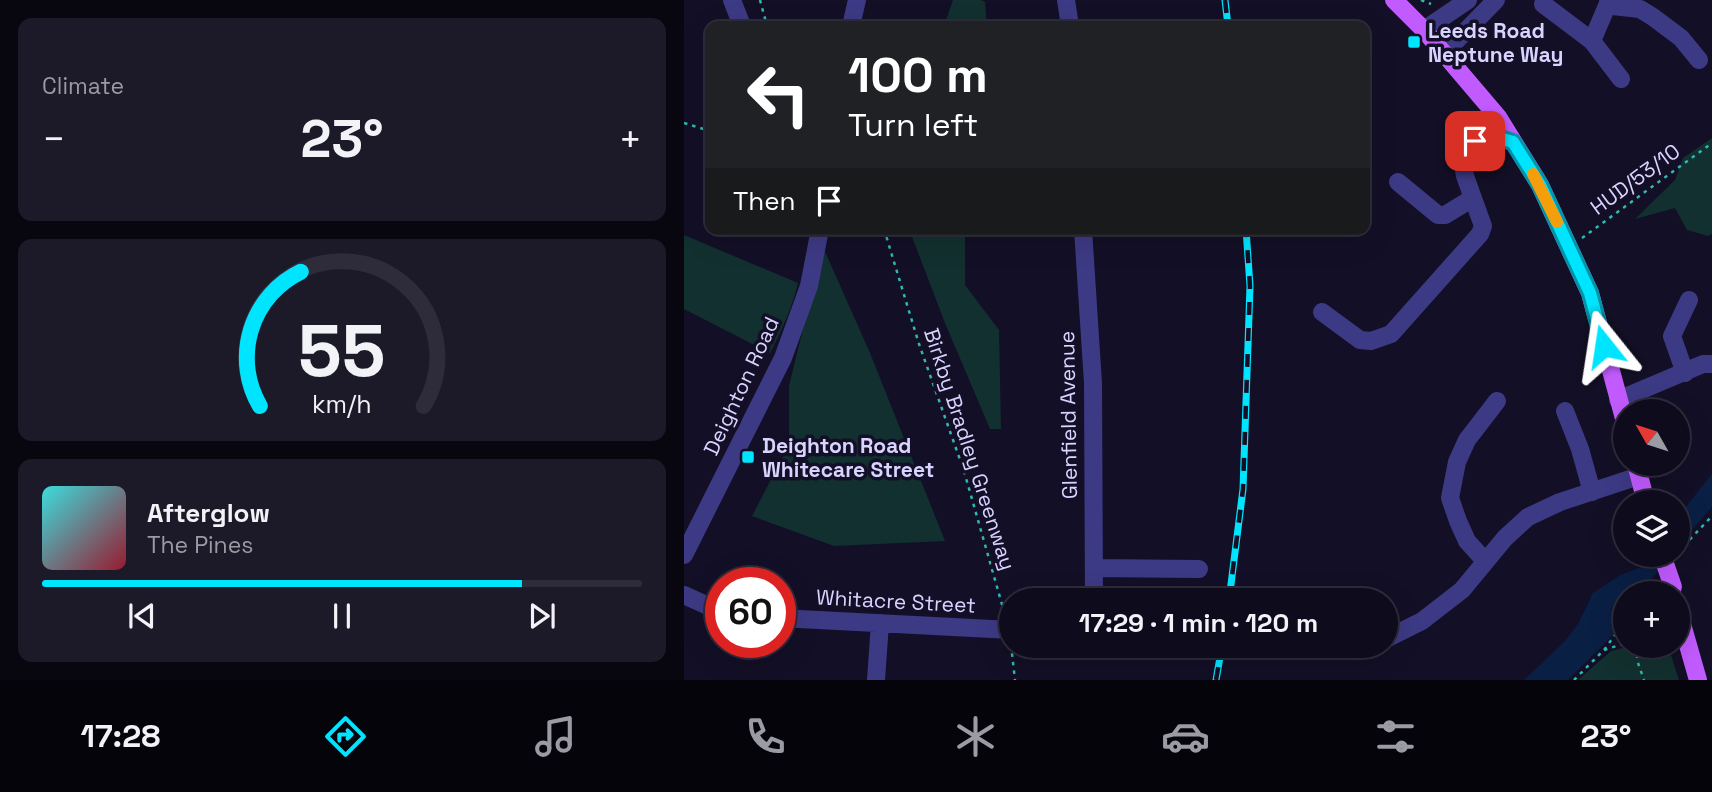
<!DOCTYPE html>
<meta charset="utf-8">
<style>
body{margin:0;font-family:"Space Grotesk",sans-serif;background:#1c1929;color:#f1f3f6;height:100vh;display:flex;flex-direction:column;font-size:26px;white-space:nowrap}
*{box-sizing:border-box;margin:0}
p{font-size:23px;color:#9b9ba3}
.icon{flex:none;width:38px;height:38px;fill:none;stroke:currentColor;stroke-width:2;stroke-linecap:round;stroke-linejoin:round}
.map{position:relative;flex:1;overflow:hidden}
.drawer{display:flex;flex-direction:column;gap:18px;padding:18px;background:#08060f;width:684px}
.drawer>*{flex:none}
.top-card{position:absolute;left:21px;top:21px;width:665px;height:214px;border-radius:14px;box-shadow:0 7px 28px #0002,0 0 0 2px #2e2b3b;background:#202124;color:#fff;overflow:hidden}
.needle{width:46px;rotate:309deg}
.buttons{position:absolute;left:929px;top:399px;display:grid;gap:14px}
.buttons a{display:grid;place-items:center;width:77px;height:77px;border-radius:50%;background:#0e0b1c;box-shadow:0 7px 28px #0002,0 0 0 2px #2e2b3b;font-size:35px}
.speed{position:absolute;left:21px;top:567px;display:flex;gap:14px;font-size:35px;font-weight:700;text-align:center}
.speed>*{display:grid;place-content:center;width:91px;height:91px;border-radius:50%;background:#0e0b1c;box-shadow:0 7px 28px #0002,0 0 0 2px #2e2b3b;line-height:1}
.speed .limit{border:10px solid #d22;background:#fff;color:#111}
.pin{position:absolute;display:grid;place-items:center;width:60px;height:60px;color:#fff;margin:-30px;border-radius:14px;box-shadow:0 4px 10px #0006}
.me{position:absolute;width:77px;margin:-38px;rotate:345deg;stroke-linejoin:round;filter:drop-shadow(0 0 5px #0008)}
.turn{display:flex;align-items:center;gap:24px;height:147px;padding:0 28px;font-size:32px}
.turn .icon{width:91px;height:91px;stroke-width:2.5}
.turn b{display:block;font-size:49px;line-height:60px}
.then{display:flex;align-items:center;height:66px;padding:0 28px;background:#0003;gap:14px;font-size:26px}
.big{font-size:52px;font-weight:700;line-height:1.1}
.drawer .widget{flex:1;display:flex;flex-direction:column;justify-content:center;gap:10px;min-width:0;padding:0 24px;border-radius:14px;background:#1c1929}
.drawer .dial{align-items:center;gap:0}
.dial svg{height:182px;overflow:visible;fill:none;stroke:#2e2b3b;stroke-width:7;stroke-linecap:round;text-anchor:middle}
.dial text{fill:#f1f3f6;stroke:none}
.song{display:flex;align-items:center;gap:21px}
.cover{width:84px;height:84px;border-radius:10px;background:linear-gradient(135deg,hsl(180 70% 55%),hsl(350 70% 35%))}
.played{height:7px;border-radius:4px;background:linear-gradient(90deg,#00e5ff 80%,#2e2b3b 80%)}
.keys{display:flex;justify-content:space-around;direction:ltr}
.heat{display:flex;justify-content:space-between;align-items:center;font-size:38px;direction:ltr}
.trip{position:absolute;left:315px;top:588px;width:399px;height:70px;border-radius:35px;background:#0e0b1c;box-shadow:0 7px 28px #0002,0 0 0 2px #2e2b3b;font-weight:700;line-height:70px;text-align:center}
.tabs{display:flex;height:112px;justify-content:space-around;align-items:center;background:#06040b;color:#9b9ba3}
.tabs .icon{width:49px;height:49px}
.tabs .current{color:#00e5ff}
.tabs b{font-size:32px;color:#f1f3f6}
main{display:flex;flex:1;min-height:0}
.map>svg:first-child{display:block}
.green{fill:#12302f}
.water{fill:#0a1f44}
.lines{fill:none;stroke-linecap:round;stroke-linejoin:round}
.path{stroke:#2fb8b0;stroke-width:2.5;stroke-dasharray:3.5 5;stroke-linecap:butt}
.minor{stroke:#3d3a85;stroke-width:18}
.major{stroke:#c25bff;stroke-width:18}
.rail-casing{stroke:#00e5ff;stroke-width:7}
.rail{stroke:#130f26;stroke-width:4.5;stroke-dasharray:13;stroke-linecap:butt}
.major-bridge{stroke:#c25bff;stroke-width:18}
.route-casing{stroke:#0095a6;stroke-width:18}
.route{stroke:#00e5ff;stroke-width:12}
.slow{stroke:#f59e0b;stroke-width:12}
.poi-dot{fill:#00e5ff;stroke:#130f26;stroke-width:2.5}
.labels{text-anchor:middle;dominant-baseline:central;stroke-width:7;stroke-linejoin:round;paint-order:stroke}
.poi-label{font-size:21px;font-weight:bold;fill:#d9d4ff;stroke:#130f26;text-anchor:start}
.street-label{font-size:21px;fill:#d9d4ff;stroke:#130f26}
</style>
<main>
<section class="drawer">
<div class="widget"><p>Climate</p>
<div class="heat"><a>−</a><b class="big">23°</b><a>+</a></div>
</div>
<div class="widget dial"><svg viewBox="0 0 100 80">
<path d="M14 69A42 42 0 1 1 86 69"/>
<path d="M14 69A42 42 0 0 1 32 10" stroke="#00e5ff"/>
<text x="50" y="56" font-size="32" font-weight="700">55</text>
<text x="50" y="72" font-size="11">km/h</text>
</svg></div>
<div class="widget">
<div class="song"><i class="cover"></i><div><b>Afterglow</b><p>The Pines</p></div></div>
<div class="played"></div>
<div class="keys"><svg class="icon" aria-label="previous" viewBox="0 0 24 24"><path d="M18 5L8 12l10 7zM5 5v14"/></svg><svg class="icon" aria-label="pause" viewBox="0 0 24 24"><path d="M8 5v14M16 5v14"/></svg><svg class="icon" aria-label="next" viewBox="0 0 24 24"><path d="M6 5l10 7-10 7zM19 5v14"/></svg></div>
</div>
</section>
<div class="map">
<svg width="1028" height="680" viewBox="0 0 1028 680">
<rect width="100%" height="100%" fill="#130f26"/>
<path class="green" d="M269 0H297L301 2 303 26H260Z
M1028 138V234L1024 236 1003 230 991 208 951 219 991 180 999 158Z
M225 229H281V285L315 330 317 429H306L261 323Z
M0 235 114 283C108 308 98 330 86 353L0 309Z
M139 247 186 353 261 541 150 546 68 516 105 445V386Z
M947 646H984L995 680H894L927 651Z"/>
<path class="water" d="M1028 474V507L994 546V517Z
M969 555H987L965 582 958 593H942L941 620 930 634 884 680H840L881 641 894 624 909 593 936 575 960 566Z"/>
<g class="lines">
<path class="path" d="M76 0 83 26
M737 0 747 4
M788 61 789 47
M0 123 26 131
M200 229 235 344 280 471 321 615
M898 238 1028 143
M994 552 1028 516
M960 593 969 582
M327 645 331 680
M954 646 953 660 960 680
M920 650 942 643
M890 680 920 650 942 620"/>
<path class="minor" d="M48 0 58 26
M382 0 386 26
M924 0 929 6 956 9 969 17 997 38 1015 60
M925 1 908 41 937 79
M859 4 908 41
M167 26 173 0
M740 30 784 0
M759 52 771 42 812 0
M714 182 754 215H761L789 198
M399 229 409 383 410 600
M638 312 676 340 687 341 707 334 796 234 799 226 781 176 779 164 781 154 791 141 798 137 811 136 829 142
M1001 373 988 336 1005 300
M934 400 1019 364H1028
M881 411 896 449 908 492
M0 555 99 358 125 286 136 229
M801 561 783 541 774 521 766 498 773 462 783 440 813 401
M410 568 515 569
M0 595 22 605 37 608
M96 618 327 630
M702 639 738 621 778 590 821 538 844 517 876 502 955 476
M635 651 667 650 681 646
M192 680 196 623"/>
<path class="major" d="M710 0 740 30 814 117 856 185 906 293 942 426
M952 464 962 502
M994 610 1014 680"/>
<g class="rail-casing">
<path id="rail" d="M541 0 544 26
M545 600 559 489 566 286 562 229
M532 680 538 646"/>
</g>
<use href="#rail" class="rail"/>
<path class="major-bridge" d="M978 555 989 587"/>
</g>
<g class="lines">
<g class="route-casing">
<path id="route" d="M791 141 805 135 829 142 856 185 906 293 920 346"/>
</g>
<use href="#route" class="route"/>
<path class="slow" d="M849 174 873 222"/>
</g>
<g class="poi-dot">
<rect x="723" y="35" width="14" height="14" rx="3.5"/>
<rect x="57" y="450" width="14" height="14" rx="3.5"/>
</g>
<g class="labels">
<g class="poi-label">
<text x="744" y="30">Leeds Road<tspan x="744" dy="24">Neptune Way</tspan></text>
<text x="78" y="445">Deighton Road<tspan x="78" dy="24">Whitecare Street</tspan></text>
</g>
<g class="street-label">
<text transform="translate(951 179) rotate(-36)">HUD/53/10</text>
<text transform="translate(57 386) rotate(-65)">Deighton Road</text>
<text transform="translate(384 415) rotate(-91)">Glenfield Avenue</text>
<text transform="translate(286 449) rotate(72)">Birkby Bradley Greenway</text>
<text transform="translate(212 601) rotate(3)">Whitacre Street</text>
</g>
</g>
</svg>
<div class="buttons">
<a><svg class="needle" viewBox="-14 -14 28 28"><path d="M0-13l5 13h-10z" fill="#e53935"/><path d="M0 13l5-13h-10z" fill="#9b9ba3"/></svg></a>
<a><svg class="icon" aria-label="layers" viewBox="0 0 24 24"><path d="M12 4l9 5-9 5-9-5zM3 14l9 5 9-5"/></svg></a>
<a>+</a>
</div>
<div class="speed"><div class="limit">60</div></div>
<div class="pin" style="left:791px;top:141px;background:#d93025"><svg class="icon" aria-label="arrive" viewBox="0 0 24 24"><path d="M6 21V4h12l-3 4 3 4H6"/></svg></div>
<svg class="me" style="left:920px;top:346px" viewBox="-20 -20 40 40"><path d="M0-17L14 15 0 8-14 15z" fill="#00e5ff" stroke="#fff" stroke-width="4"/></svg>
<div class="trip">17:29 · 1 min · 120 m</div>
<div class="top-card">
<div class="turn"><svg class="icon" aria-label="left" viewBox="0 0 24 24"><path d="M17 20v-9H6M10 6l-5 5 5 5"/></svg><div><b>100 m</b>Turn left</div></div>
<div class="then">Then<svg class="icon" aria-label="arrive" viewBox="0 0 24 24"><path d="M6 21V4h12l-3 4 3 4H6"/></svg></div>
</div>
</div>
</main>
<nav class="tabs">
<b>17:28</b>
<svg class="icon current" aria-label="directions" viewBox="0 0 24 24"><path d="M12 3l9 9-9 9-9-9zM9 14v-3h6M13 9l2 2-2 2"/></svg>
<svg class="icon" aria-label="music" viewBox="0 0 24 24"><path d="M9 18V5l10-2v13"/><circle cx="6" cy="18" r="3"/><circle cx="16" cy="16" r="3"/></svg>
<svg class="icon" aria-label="phone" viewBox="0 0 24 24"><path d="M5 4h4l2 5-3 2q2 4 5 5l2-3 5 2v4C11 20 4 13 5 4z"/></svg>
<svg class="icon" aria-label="climate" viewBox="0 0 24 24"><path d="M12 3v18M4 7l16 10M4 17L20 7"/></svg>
<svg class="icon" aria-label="car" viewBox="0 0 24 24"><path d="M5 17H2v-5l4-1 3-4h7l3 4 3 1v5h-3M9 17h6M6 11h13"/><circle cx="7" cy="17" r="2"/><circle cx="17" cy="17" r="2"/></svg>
<svg class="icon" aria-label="filters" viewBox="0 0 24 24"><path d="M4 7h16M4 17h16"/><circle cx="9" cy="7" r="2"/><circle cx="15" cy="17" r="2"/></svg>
<b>23°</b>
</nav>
